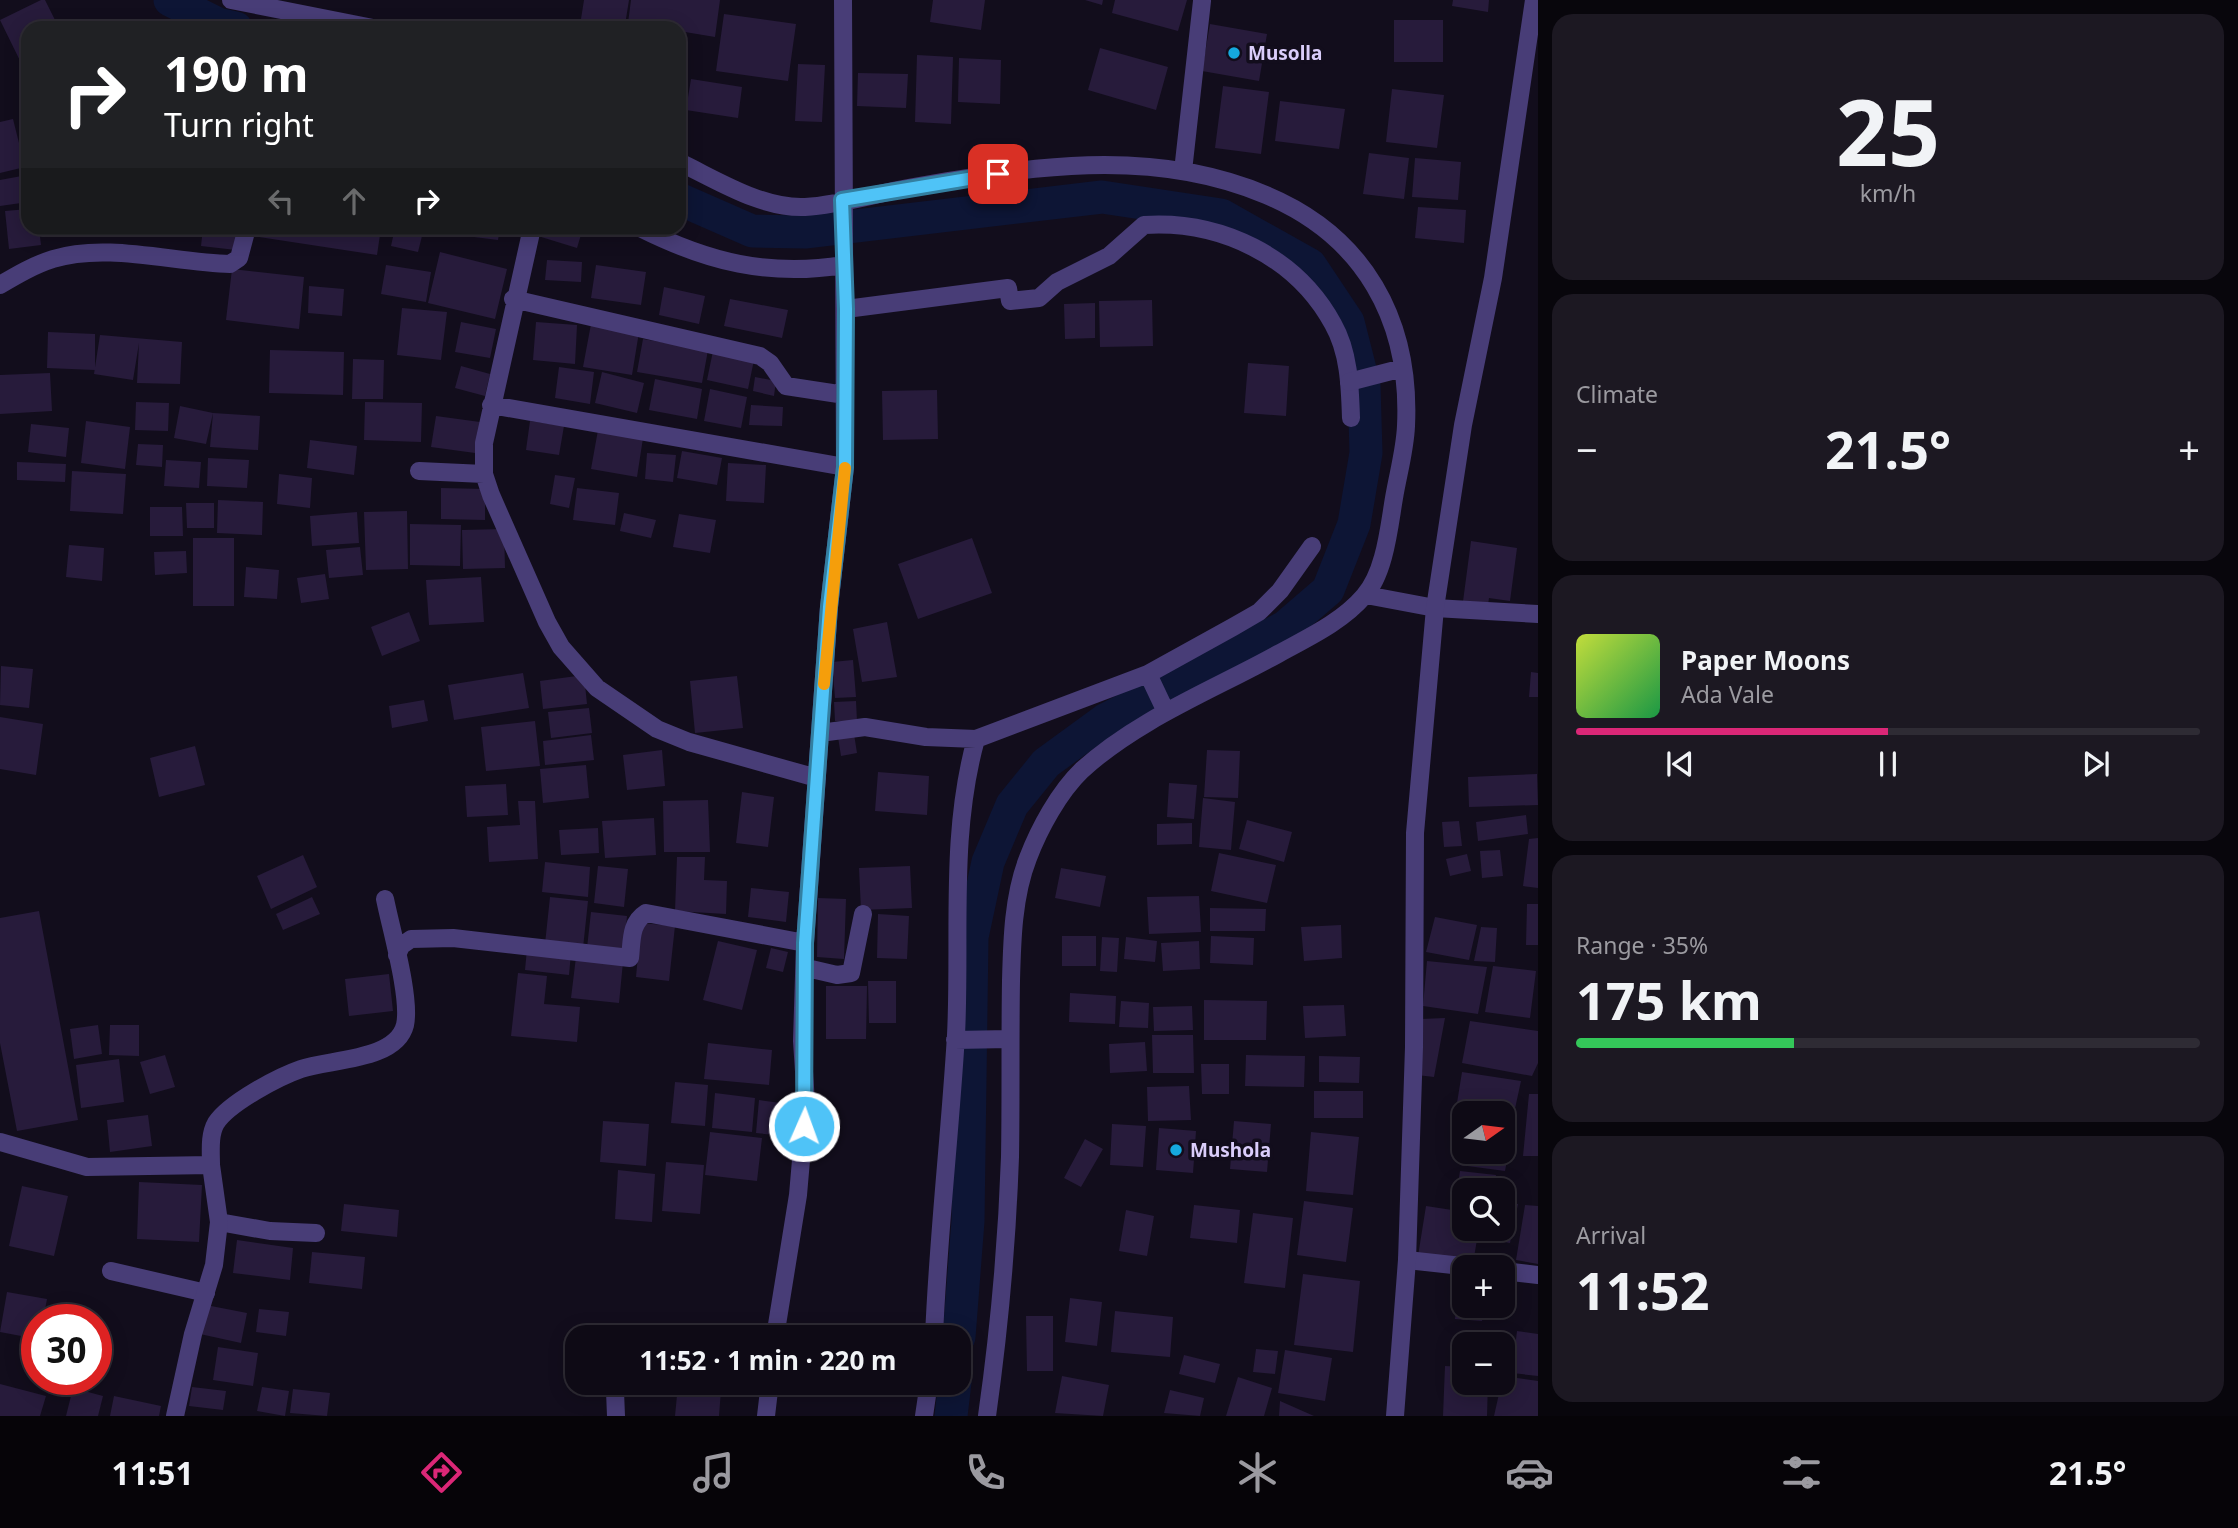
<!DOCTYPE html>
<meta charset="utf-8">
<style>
body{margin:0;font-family:"Noto Sans",sans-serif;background:#1c1822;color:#f1f3f6;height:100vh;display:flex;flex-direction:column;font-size:26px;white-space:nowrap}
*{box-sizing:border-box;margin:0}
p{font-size:23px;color:#9b9aa0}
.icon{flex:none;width:38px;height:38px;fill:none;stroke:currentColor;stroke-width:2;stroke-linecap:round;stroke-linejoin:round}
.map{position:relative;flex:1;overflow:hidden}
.details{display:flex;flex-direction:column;gap:14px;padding:14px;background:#08060c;width:700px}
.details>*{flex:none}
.banner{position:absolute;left:21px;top:21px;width:665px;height:214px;border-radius:21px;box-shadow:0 4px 18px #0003,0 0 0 2px #2e2b34;background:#202124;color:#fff;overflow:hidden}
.needle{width:46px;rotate:76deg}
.controls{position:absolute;left:1452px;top:1101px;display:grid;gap:14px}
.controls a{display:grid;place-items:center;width:63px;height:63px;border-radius:14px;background:#0e0a15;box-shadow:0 4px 18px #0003,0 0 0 2px #2e2b34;font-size:35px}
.speed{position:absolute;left:21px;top:1304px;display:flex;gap:14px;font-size:35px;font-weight:700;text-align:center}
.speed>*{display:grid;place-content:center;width:91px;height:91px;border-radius:50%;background:#0e0a15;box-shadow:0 4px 18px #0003,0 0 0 2px #2e2b34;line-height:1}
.speed .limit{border:10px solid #d22;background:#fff;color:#111}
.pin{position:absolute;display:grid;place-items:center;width:60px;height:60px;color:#fff;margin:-30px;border-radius:14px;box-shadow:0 4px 10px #0006}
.me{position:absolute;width:77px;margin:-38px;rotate:2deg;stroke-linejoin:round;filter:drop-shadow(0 0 5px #0008)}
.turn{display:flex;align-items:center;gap:24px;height:147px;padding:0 28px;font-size:32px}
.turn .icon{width:91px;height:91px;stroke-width:2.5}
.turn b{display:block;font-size:49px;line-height:60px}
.lanes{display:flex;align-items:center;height:66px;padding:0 28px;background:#0003;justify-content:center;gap:35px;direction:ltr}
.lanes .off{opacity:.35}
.big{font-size:52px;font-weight:700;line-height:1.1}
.details .card{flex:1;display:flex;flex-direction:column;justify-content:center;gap:10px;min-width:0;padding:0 24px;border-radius:21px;background:#1c1822}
.details .dial{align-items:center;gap:0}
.dial b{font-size:91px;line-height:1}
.song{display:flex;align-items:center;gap:21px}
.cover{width:84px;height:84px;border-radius:10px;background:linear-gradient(135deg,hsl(70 70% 55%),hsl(140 70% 35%))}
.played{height:7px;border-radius:4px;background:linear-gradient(90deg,#db2777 50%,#2e2b34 50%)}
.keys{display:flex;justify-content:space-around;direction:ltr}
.heat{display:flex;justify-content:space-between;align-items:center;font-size:38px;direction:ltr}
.charge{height:10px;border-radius:5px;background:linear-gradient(90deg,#34c759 35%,#2e2b34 0)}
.trip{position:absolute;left:565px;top:1325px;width:406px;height:70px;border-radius:21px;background:#0e0a15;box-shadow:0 4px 18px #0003,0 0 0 2px #2e2b34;font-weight:700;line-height:70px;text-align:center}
.tab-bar{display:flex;height:112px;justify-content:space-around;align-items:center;background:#060408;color:#9b9aa0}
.tab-bar .icon{width:49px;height:49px}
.tab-bar .current{color:#db2777}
.tab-bar b{font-size:32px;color:#f1f3f6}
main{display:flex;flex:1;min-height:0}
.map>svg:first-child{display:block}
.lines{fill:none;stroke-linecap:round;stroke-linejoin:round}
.canal{stroke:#0d1535;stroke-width:33}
.building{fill:#271b3b}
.service{stroke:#483d77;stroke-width:18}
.minor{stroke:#483d77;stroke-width:18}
.tertiary{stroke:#483d77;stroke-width:18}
.route-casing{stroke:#337fa1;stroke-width:18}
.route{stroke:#4fc3f7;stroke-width:12}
.slow{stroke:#f59e0b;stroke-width:12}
.poi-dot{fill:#15a9de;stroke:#120d1c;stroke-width:2.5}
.labels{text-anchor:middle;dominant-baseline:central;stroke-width:7;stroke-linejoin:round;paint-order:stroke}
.poi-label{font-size:19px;font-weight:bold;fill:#dacdfa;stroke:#120d1c;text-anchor:start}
</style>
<main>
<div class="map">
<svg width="1538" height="1416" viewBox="0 0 1538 1416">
<rect width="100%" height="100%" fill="#120d1c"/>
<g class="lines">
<path class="canal" d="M170 0 218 24 236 28
M679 199 752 231 805 232 1102 197 1221 215 1310 265 1348 322 1364 385 1366 453 1354 524 1328 590 1285 627 1105 720 1046 763 1012 805 988 862 972 937 968 1221 959 1337
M951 1416 955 1382"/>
</g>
<path class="building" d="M41 0H45L59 28H28V77L0 20Z
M584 0H629L625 25 581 19Z
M631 0H720L715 37 679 31V28L628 23Z
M933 0H985L981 30 930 22Z
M1085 0H1103L1102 5Z
M1115 0H1187L1178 31 1112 13Z
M1453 0H1489L1488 12 1452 6Z
M724 14 796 24 788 81 716 71Z
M1394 20H1443V62H1394Z
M1210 24 1267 34 1259 81 1202 71Z
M1100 48 1168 67 1156 110 1088 90Z
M917 55 953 57 951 124 915 122Z
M959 58 1001 60 1000 104 958 102Z
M798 64 825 65 822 122 795 121Z
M858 73 908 74 906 108 857 106Z
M691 79 742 87 738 118 686 110Z
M1223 86 1269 92 1261 154 1215 148Z
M1392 89 1444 95 1437 148 1386 142Z
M1280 101 1345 109 1339 149 1275 141Z
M13 119 25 167 0 173V122Z
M1369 153 1409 158 1404 199 1363 194Z
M1415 158 1461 162 1458 200 1412 197Z
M27 175 28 202 0 206V180Z
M1418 207 1466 210 1464 243 1415 238Z
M28 209V228H39L41 245 9 249 5 211Z
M203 228H238L236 250 201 246Z
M261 228H381L377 255 259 237Z
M395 228H424L418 252 391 246Z
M475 228H500L498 240 474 237Z
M540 228H583L577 248 538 236Z
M440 252 507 269 495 319 428 303Z
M547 260 582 262 581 282 545 280Z
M386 265 431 272 426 302 381 294Z
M596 265 646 272 641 305 591 298Z
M232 269 304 277 299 329 226 320Z
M309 286 344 289 342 316 308 313Z
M664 287 705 296 699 324 659 315Z
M730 299 788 310 782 338 724 326Z
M1152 300 1153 346 1100 347 1099 301Z
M1095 303V338L1065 339 1064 304Z
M402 308 447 312 441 360 397 355Z
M461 322 496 329 490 358 455 352Z
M536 322 577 325 575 364 533 360Z
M591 324 639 332 632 375 583 367Z
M48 332 95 334V370L47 368Z
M100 335 182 342 180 384 137 383 139 343 133 380 94 374Z
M643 339 708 350 702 383 637 372Z
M270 350 344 352 343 395 269 393Z
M713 351 754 360 748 389 707 380Z
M353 359 384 360 383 399H352Z
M1248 363 1289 366 1286 416 1244 413Z
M461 366 490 374 485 396 455 388Z
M559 367 594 372 590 404 555 398Z
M602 372 644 383 637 413 595 403Z
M50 373 52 411 0 414V375Z
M755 377 776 381 774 396 753 391Z
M655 379 702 389 697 419 649 410Z
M710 389 747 397 741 428 704 421Z
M937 390 938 439 883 440 882 391Z
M136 402 169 403 168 431 135 430Z
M365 402 422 403 421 442 364 440Z
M751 405 783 407 782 426 749 425Z
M180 406 213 413 206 444 174 438Z
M213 413 260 416 258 450 210 447Z
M436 416 480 422 475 453 431 447Z
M86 421 130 427 125 469 81 463Z
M530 421 564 426 559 455 526 450Z
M31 424 69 428 66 457 28 452Z
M598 430 643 438 637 477 591 469Z
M310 440 357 446 354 475 307 468Z
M138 444 163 445 162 467 136 465Z
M682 451 722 458 717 485 677 478Z
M647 453 676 455 673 482 645 479Z
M208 458 249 460 247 488 207 486Z
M166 460 201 462 199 488 164 486Z
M17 462 66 464 65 482 17 480Z
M728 463 766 465 764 503 726 501Z
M72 471 126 474 123 514 70 511Z
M279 474 312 478 310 508 277 504Z
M555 475 575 478 569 508 550 504Z
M441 488 485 489V520L441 519Z
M577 488 619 493 615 525 573 520Z
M218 500 263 502 262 535 217 533Z
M186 503H214V528H187Z
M150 507H182L183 536H150Z
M407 511 408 569 366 570 364 512Z
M357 512 359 543 312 546 310 516Z
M624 513 656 520 651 538 620 531Z
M679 514 716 520 710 553 673 547Z
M410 524 461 525 460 566 410 565Z
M504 529 505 568 463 569 462 530Z
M193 538H234V606H193Z
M972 538 992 593 918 619 898 564Z
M1471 541 1517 548 1510 601 1489 598 1487 612 1462 609Z
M69 545 104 548 102 581 66 577Z
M360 547 363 575 329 578 326 550Z
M186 551 187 573 155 575 154 552Z
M246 567 279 570 277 599 244 597Z
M325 574 329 599 301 603 297 578Z
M481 577 484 622 429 625 426 580Z
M409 612 420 641 382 656 371 627Z
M887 622 897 677 862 682 853 629Z
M853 660 856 697 835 698 832 662Z
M1 666 33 669 29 708 0 705Z
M1531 672 1538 673V697H1529Z
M523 673 529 708 454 720 448 685Z
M584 675 587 704 543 709 540 681Z
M737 676 743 728 695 733 690 681Z
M424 700 428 721 392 728 389 706Z
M856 701 857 721H835L834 702Z
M589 708 592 733 551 738 548 712Z
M0 717 43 724 36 775 0 769Z
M535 721 540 766 486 771 481 727Z
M854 734 857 753 841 756 838 737Z
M591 735 594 760 545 765 543 741Z
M195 746 205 785 159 797 150 758Z
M662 750 665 786 627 790 623 755Z
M1207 750 1240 751 1238 798 1204 797Z
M586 765 589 798 543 803 540 769Z
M878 772 929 776 927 815 875 811Z
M1537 774 1538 805 1469 807 1468 777Z
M1169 783 1197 785 1194 819 1167 817Z
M506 784 508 815 467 817 465 786Z
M742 792 774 797 768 847 736 843Z
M1203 798 1235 802 1231 850 1199 847Z
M708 800 710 852H664L663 801Z
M518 801H535L538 859 489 862 487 827 520 825Z
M1526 815 1528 834 1478 841 1476 822Z
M654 818 656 855 605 858 602 821Z
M1247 820 1292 832 1284 862 1239 849Z
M1459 821 1462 846 1444 847 1442 822Z
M1192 823V844L1157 845V824Z
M598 828 599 853 561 855 559 830Z
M1538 838V888L1523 886 1529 839Z
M1500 850 1503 876 1482 878 1480 851Z
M1219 853 1276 865 1267 903 1211 891Z
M1467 854 1471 871 1450 876 1446 859Z
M303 855 317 887 271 909 257 876Z
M677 857H705L704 880 727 881 726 914 675 911Z
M545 862 590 867 588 897 542 892Z
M598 866 628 869 624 907 594 903Z
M910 866 912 908 861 910 859 868Z
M1061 868 1106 876 1100 907 1055 898Z
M751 888 789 892 786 922 748 917Z
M1199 896 1201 932 1149 934 1147 897Z
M312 897 320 914 283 930 276 914Z
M550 897 588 901 583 948 545 944Z
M818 898 846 899 844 959 817 957Z
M1527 904H1538V945H1526Z
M1210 908 1266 909 1265 931H1210Z
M39 911 78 1120 17 1131 0 1043V918Z
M591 912 627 916 624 952 587 948Z
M878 914 909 916 907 959 877 958Z
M1435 917 1477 925 1469 960 1426 952Z
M641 923 675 926 669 981 636 977Z
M1341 925 1342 958 1304 961 1301 927Z
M1481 927 1497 928 1495 962 1474 961Z
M1062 936H1096V966H1062Z
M1211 936 1254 938 1253 965 1210 963Z
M1102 937 1119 938 1117 972 1100 971Z
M1126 937 1157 941 1155 962 1124 959Z
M718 941 757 950 742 1010 703 1000Z
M1199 941 1200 969 1163 971 1161 943Z
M771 948 788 952 783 972 766 968Z
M527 949 571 953 569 975 525 970Z
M576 957 623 962 619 1003 571 998Z
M1427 961 1487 967 1478 1014 1423 1006Z
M1493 966 1536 971 1530 1018 1485 1012Z
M518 973 547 976 544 1004 580 1007 577 1042 511 1036Z
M389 974 393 1011 349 1016 345 979Z
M868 981H896V1023H869Z
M826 986H867L866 1039H826Z
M1070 993 1116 996 1115 1024 1069 1022Z
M1204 1000 1267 1001 1266 1040H1204Z
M1121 1001 1149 1003 1148 1028 1119 1027Z
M1344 1005 1346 1036 1305 1038 1303 1006Z
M1192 1006 1193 1030 1154 1031 1153 1007Z
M1445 1018 1434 1077 1417 1075 1421 1019Z
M1470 1021 1538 1031V1063L1532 1076 1462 1063Z
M98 1025 102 1054 74 1059 70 1029Z
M110 1025H139V1056L109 1055Z
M1152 1035H1193L1194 1073H1153Z
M1145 1042 1147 1071 1110 1073 1109 1044Z
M708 1043 772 1050 769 1085 704 1079Z
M165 1055 175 1087 150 1094 140 1062Z
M1246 1055 1305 1056 1304 1087 1245 1086Z
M1319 1056 1360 1057 1359 1083 1319 1082Z
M119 1059 124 1102 81 1108 76 1065Z
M1201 1064H1229V1094H1202Z
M1462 1072 1521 1081 1511 1127H1503V1113H1486L1487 1108 1457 1103Z
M675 1082 708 1085 705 1126 671 1123Z
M1189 1086 1191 1120 1148 1121 1147 1087Z
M1314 1091H1363V1118H1314Z
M715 1093 755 1098 752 1132 712 1128Z
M1529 1094H1538V1156H1523Z
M759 1100 788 1104 784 1136 756 1133Z
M148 1115 152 1146 110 1152 107 1120Z
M603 1121 649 1124 646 1166 600 1162Z
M1234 1121 1271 1124 1267 1172 1230 1169Z
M1112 1124 1146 1126 1143 1167 1110 1165Z
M1159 1128 1196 1131 1193 1173 1156 1170Z
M710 1132 762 1138 757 1181 705 1175Z
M1311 1132 1359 1137 1353 1195 1306 1191Z
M1503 1132 1512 1133 1505 1171 1460 1165 1463 1143 1465 1152H1503Z
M1085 1139 1103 1149 1081 1187 1064 1178Z
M666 1162 704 1165 700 1214 662 1211Z
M618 1170 655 1174 652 1222 615 1219Z
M1460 1171 1496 1175 1494 1190H1465V1207L1455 1205Z
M139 1182 202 1185 199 1242 137 1239Z
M22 1186 68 1196 54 1256 9 1246Z
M1304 1201 1353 1208 1346 1262 1297 1255Z
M1503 1202 1518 1204 1510 1243 1494 1240 1496 1228H1503Z
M344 1204 399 1210 397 1237 341 1231Z
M1194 1205 1240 1210 1237 1243 1190 1238Z
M1525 1205 1538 1206V1264L1516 1260Z
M1426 1206 1465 1212V1228H1479L1473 1263 1418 1256Z
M1126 1210 1154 1216 1147 1256 1119 1251Z
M1253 1213 1293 1218 1285 1288 1244 1283Z
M237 1240 293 1248 290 1280 233 1273Z
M312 1252 365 1257 362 1289 309 1283Z
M1303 1274 1360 1281 1353 1352 1294 1345Z
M1458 1286 1465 1287V1306H1484L1482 1321 1455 1319Z
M7 1292 47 1299 43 1320H37V1339L0 1332Z
M1070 1298 1102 1302 1097 1346 1065 1342Z
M206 1305 247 1313 241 1343 200 1334Z
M50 1306 90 1315 89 1320H47Z
M259 1309 289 1312 286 1336 256 1332Z
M1115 1311 1173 1317 1170 1357 1111 1352Z
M1026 1316H1053V1371H1027Z
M1517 1331 1538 1334V1376L1512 1373Z
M218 1347 258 1353 253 1386 213 1380Z
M1256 1349 1278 1351 1275 1374 1253 1372Z
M1285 1350 1332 1358 1325 1401 1278 1393Z
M1184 1355 1220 1364 1215 1383 1179 1374Z
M1445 1366 1465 1367V1382H1488L1487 1416H1443Z
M1062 1376 1109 1385 1103 1416 1055 1413Z
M1503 1376 1538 1381V1416H1494Z
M1238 1377 1272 1388 1264 1416H1226Z
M0 1384 46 1396 40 1416H0Z
M678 1385 721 1390 719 1416H675Z
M192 1387 226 1391 223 1410 189 1406Z
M262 1387 289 1391 285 1416 257 1411Z
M73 1388 103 1396 98 1416H66Z
M293 1389 330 1393 327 1416 290 1413Z
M1170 1390 1204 1398 1200 1416 1164 1413Z
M114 1396 161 1406 159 1416H110Z
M1280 1401 1314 1416H1279Z"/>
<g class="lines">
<path class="service" d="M846 309 1008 288 1010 301 1039 298 1057 282 1109 256 1144 225C1220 220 1296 256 1333 324 1349 352 1350 386 1351 418
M219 1222 270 1231 316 1233
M111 1271 206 1293"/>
<path class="minor" d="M231 0 373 28
M679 162C717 180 762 209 805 207 839 205 875 194 908 188 1026 167 1151 146 1266 195 1364 236 1411 320 1406 426 1405 450 1398 474 1394 498 1389 527 1385 573 1364 596 1342 622 1307 638 1278 654 1213 690 1138 719 1082 770 1059 792 1039 829 1028 858 1013 896 1012 941 1011 981 1010 1040 1011 1099 1010 1157 1007 1243 999 1331 987 1416
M1183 171 1202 1
M532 228 484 443V474L491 495 547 622 561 647 597 688 657 729 689 742 817 778
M640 228C708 262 768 277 844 265
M0 285C17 275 34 265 53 259 107 242 175 263 230 264L239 258 247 228
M513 299 760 356 770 363 786 386 845 395
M1349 382 1403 368
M491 405 845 467
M419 471 484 474
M1366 595 1435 608 1538 614
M1148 674 1166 712
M820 733 829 607 845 467 843 0
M397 955 401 946 411 939 453 938 630 958C632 941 630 923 646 913L805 943
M807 968 837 975 851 973 863 914
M955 1040 1009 1039
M0 1142 87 1167 211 1165 219 1222 214 1265 193 1334 175 1416
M211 1165C211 1152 209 1135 216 1123 229 1103 278 1077 301 1069 329 1059 396 1061 405 1025 411 998 391 929 385 899
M1407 1260 1471 1267
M1503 1271 1538 1275
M775 1337 798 1195 806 1102 802 1041 805 943 820 733 865 727 926 737 976 739
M934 1337C938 1236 950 1136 956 1035 961 936 949 836 976 739L1148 674 1233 627 1259 612 1280 591 1312 546
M615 1391 616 1416
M766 1416 770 1382
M924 1416 929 1382"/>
<path class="tertiary" d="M1395 1416 1407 1260 1414 1047 1415 833 1435 608 1463 425 1493 278 1534 0"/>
</g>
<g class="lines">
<g class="route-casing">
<path id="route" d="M804 1126 805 943 829 607 845 467 846 309 842 200 998 174"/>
</g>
<use href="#route" class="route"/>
<path class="slow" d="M824 684 845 468"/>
</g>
<g class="poi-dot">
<circle cx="1234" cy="53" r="7"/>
<circle cx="1176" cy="1150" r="7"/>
</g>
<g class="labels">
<g class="poi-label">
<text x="1248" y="53">Musolla</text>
<text x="1190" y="1150">Mushola</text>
</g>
</g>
</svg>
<div class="controls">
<a><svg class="needle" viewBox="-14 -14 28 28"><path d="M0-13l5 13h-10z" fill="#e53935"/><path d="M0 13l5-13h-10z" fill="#9b9aa0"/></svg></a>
<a><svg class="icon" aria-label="search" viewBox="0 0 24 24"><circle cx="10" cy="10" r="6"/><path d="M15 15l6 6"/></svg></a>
<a>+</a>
<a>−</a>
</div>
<div class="speed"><div class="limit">30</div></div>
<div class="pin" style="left:998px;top:174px;background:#d93025"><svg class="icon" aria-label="arrive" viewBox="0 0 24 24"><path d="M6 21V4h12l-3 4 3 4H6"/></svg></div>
<svg class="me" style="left:804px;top:1126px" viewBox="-20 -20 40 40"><circle r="17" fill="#4fc3f7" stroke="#fff" stroke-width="3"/><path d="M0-11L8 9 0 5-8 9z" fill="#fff"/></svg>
<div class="trip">11:52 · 1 min · 220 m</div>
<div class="banner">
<div class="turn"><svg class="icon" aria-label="right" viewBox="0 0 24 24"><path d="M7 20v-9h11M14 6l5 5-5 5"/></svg><div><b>190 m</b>Turn right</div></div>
<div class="lanes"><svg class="icon off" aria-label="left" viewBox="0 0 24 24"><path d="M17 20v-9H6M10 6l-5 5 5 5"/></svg><svg class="icon off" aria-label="ahead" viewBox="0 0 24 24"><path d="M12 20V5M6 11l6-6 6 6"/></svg><svg class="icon" aria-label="right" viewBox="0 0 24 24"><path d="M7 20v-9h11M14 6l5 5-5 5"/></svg></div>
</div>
</div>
<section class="details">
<div class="card dial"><b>25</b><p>km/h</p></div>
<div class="card"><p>Climate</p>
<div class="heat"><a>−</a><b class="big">21.5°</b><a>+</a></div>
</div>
<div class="card">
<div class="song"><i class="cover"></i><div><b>Paper Moons</b><p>Ada Vale</p></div></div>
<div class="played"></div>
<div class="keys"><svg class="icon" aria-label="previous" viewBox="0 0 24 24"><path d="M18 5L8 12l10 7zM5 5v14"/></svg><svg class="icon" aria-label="pause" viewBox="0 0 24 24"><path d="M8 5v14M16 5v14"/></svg><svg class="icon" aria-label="next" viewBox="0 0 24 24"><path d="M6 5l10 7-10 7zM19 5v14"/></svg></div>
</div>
<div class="card"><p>Range · 35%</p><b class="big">175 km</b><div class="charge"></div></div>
<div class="card"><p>Arrival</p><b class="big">11:52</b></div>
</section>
</main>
<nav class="tab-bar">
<b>11:51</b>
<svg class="icon current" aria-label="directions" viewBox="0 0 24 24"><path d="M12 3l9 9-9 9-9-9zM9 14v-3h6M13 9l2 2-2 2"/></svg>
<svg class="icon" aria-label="music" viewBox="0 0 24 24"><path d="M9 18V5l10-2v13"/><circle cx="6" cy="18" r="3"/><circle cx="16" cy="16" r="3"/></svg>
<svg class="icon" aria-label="phone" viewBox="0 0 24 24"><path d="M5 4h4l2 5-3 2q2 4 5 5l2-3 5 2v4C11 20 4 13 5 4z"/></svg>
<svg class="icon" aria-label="climate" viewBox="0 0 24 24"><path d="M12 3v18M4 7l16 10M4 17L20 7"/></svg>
<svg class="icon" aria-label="car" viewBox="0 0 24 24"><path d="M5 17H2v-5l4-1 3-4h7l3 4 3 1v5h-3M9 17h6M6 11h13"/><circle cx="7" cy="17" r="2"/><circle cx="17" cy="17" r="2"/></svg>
<svg class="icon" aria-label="filters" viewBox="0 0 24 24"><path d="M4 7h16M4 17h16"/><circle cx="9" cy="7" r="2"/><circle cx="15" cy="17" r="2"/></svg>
<b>21.5°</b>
</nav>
